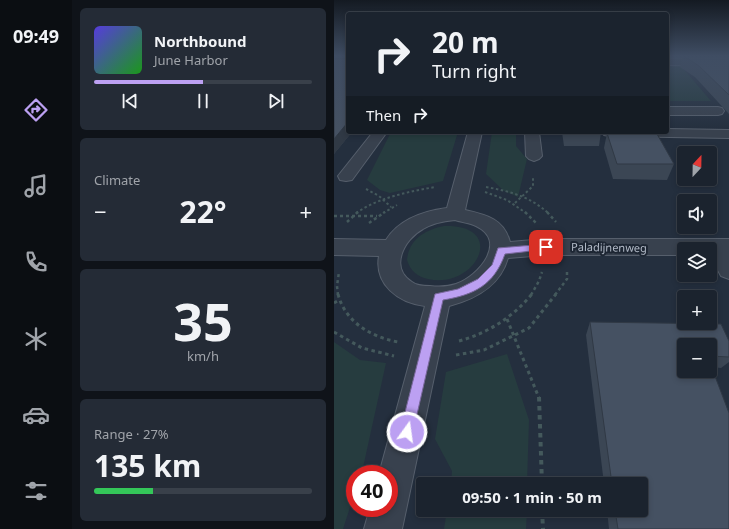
<!DOCTYPE html>
<meta charset="utf-8">
<style>
body{margin:0;font-family:"Noto Sans",sans-serif;background:#242b36;color:#f1f3f6;height:100vh;display:flex;flex-direction:column;font-size:15px;white-space:nowrap}
*{box-sizing:border-box;margin:0}
p{font-size:13px;color:#a0a4aa}
.icon{flex:none;width:22px;height:22px;fill:none;stroke:currentColor;stroke-width:2;stroke-linecap:round;stroke-linejoin:round}
.map{position:relative;flex:1;overflow:hidden}
.sheet{display:flex;flex-direction:column;gap:8px;padding:8px;background:#0f1319;width:262px}
.sheet>*{flex:none}
.guide{position:absolute;left:12px;top:12px;width:323px;height:122px;border-radius:4px;box-shadow:0 2px 6px #0003,0 0 0 1px #39404a;background:#1b232e;color:#f1f3f6;overflow:hidden}
.needle{width:26px;rotate:22deg}
.tools{position:absolute;left:343px;top:146px;display:grid;gap:8px}
.tools a{display:grid;place-items:center;width:40px;height:40px;border-radius:4px;background:#1b232e;box-shadow:0 2px 6px #0003,0 0 0 1px #39404a;font-size:20px}
.speed{position:absolute;left:12px;top:465px;display:flex;gap:8px;font-size:20px;font-weight:700;text-align:center}
.speed>*{display:grid;place-content:center;width:52px;height:52px;border-radius:50%;background:#1b232e;box-shadow:0 2px 6px #0003,0 0 0 1px #39404a;line-height:1}
.speed .limit{border:6px solid #d22;background:#fff;color:#111}
.pin{position:absolute;display:grid;place-items:center;width:34px;height:34px;color:#fff;margin:-17px;border-radius:8px;box-shadow:0 2px 6px #0006}
.me{position:absolute;width:44px;margin:-22px;rotate:14deg;stroke-linejoin:round;filter:drop-shadow(0 0 3px #0008)}
.turn{display:flex;align-items:center;gap:14px;height:84px;padding:0 20px;font-size:18px}
.turn .icon{width:52px;height:52px;stroke-width:2.5}
.turn b{display:block;font-size:28px;line-height:34px}
.then{display:flex;align-items:center;height:38px;padding:0 20px;background:#0003;gap:8px;font-size:15px}
.big{font-size:30px;font-weight:700;line-height:1.1}
.sheet .tile{flex:1;display:flex;flex-direction:column;justify-content:center;gap:6px;min-width:0;padding:0 14px;border-radius:6px;background:#242b36}
.sheet .dial{align-items:center;gap:0}
.dial b{font-size:52px;line-height:1}
.song{display:flex;align-items:center;gap:12px}
.cover{width:48px;height:48px;border-radius:6px;background:linear-gradient(135deg,hsl(250 70% 55%),hsl(120 70% 35%))}
.played{height:4px;border-radius:2px;background:linear-gradient(90deg,#bca0f2 50%,#39404a 50%)}
.keys{display:flex;justify-content:space-around;direction:ltr}
.heat{display:flex;justify-content:space-between;align-items:center;font-size:22px;direction:ltr}
.charge{height:6px;border-radius:3px;background:linear-gradient(90deg,#34c759 27%,#39404a 0)}
.trip{position:absolute;left:82px;top:477px;width:232px;height:40px;border-radius:4px;background:#1b232e;box-shadow:0 2px 6px #0003,0 0 0 1px #39404a;font-weight:700;line-height:40px;text-align:center}
main{display:flex;flex:1;min-height:0}
.dock{display:flex;flex-direction:column;width:72px;justify-content:space-around;align-items:center;background:#0b0e12;color:#a0a4aa}
.dock .icon{width:28px;height:28px}
.dock .current{color:#bca0f2}
.dock b{font-size:18px;color:#f1f3f6}
.map>svg:first-child{display:block}
.green{fill:#263c3f}
.lines{fill:none;stroke-linecap:round;stroke-linejoin:round}
.minor-casing{stroke:#565f6c;stroke-width:2}
.path-far3{stroke:#44595c;stroke-width:2;stroke-dasharray:2.5 2.5;stroke-linecap:butt}
.path-far2{stroke:#44595c;stroke-width:2.5;stroke-dasharray:3 3;stroke-linecap:butt}
.path-far1{stroke:#44595c;stroke-width:3;stroke-dasharray:3.5 3.5;stroke-linecap:butt}
.path{stroke:#44595c;stroke-width:4;stroke-dasharray:4.5 4.5;stroke-linecap:butt}
.minor{fill:#38414e;fill-rule:evenodd}
.wall{fill:#3b4654;fill-rule:evenodd}
.shaded-wall{fill:#303945}
.building{fill:#455162;stroke:#303945}
.route{fill:#bca0f2;stroke:#7a689d}
.labels{text-anchor:middle;dominant-baseline:central;stroke-width:4;stroke-linejoin:round;paint-order:stroke}
.street-label{font-size:11px;fill:#b4bcc9;stroke:#1d2633}
</style>
<main>
<nav class="dock">
<b>09:49</b>
<svg class="icon current" aria-label="directions" viewBox="0 0 24 24"><path d="M12 3l9 9-9 9-9-9zM9 14v-3h6M13 9l2 2-2 2"/></svg>
<svg class="icon" aria-label="music" viewBox="0 0 24 24"><path d="M9 18V5l10-2v13"/><circle cx="6" cy="18" r="3"/><circle cx="16" cy="16" r="3"/></svg>
<svg class="icon" aria-label="phone" viewBox="0 0 24 24"><path d="M5 4h4l2 5-3 2q2 4 5 5l2-3 5 2v4C11 20 4 13 5 4z"/></svg>
<svg class="icon" aria-label="climate" viewBox="0 0 24 24"><path d="M12 3v18M4 7l16 10M4 17L20 7"/></svg>
<svg class="icon" aria-label="car" viewBox="0 0 24 24"><path d="M5 17H2v-5l4-1 3-4h7l3 4 3 1v5h-3M9 17h6M6 11h13"/><circle cx="7" cy="17" r="2"/><circle cx="17" cy="17" r="2"/></svg>
<svg class="icon" aria-label="filters" viewBox="0 0 24 24"><path d="M4 7h16M4 17h16"/><circle cx="9" cy="7" r="2"/><circle cx="15" cy="17" r="2"/></svg>
</nav>
<section class="sheet">
<div class="tile">
<div class="song"><i class="cover"></i><div><b>Northbound</b><p>June Harbor</p></div></div>
<div class="played"></div>
<div class="keys"><svg class="icon" aria-label="previous" viewBox="0 0 24 24"><path d="M18 5L8 12l10 7zM5 5v14"/></svg><svg class="icon" aria-label="pause" viewBox="0 0 24 24"><path d="M8 5v14M16 5v14"/></svg><svg class="icon" aria-label="next" viewBox="0 0 24 24"><path d="M6 5l10 7-10 7zM19 5v14"/></svg></div>
</div>
<div class="tile"><p>Climate</p>
<div class="heat"><a>−</a><b class="big">22°</b><a>+</a></div>
</div>
<div class="tile dial"><b>35</b><p>km/h</p></div>
<div class="tile"><p>Range · 27%</p><b class="big">135 km</b><div class="charge"></div></div>
</section>
<div class="map">
<svg width="395" height="529" viewBox="0 0 395 529">
<rect width="100%" height="100%" fill="#242f3e"/>
<path class="green" d="M333 66H347L377 101H333Z
M57 132H124L109 181 56 193 46 190 33 180Z
M158 132H182V146L193 159 184 197 170 191 152 174Z
M110 226C175 224 142 290 94 279 83 277 76 270 73 260 75 239 91 230 110 226Z
M0 342 26 360 52 363 30 463 27 474H21V492L9 529H0Z
M173 354 195 420 193 484H117L118 471 101 439 112 372Z
M113 510H193L192 529H110Z"/>
<g class="lines">
<g class="minor-casing">
<path id="minor" d="M333 59 395 60V66L333 65Z
M333 107H384L388 108 390 111 388 114 384 115H333Z
M333 129 395 130V138L275 136 270 135 268 132H333Z
M39 132H53L18 180 12 181 6 180 4 176Z
M134 132H148L131 210C153 215 170 219 176 242L211 239H395V279L387 276 376 255V249H350V255H211L174 258C166 286 142 299 115 306L68 529H30L36 508H55V474H45L91 306C64 303 40 284 45 256L0 255V239L52 240C65 219 90 211 113 208ZM121 220C127 222 136 223 142 226 174 241 145 276 122 284 113 287 105 287 96 286 90 286 83 286 78 282 55 268 70 239 89 229 99 223 110 221 121 220Z
M191 132H205L208 156 205 159 200 161 195 159 192 156Z"/>
</g>
<path class="path-far3" d="M152 187C175 191 197 197 214 213
M32 189 45 196 57 207
M151 192 173 200 192 213
M181 203 199 186V176
M22 213C46 197 74 192 101 187
M49 213 63 205"/>
<path class="path-far2" d="M191 212 202 223
M213 212 222 222
M0 216H43
M13 222 24 212
M35 223 51 212
M4 295 3 286 5 272
M197 295 205 281 208 272
M221 295 233 279V271"/>
<path class="path-far1" d="M4 294C11 322 37 337 64 342
M0 303 5 300
M173 319 205 398
M0 332 28 348 60 356
M125 341C154 333 179 317 198 294
M122 355 150 350 195 328 222 294"/>
<path class="path" d="M205 397 208 484
M208 510 209 529"/>
<use href="#minor" class="minor"/>
</g>
<path class="wall" d="M0 56H14L18 132 0 154V59H12V58H0Z
M333 56H395V114L361 77 346 67 349 58H333Z
M228 132H267L265 146H230Z
M273 133 340 164 333 180 279 179 270 148Z
M256 322 395 341V362L387 368 378 367 395 529H275L273 510H307V484H270L252 335ZM376 345V371H350Z"/>
<path class="shaded-wall" d="M14 122V132H18L0 154V139Z"/>
<path class="building" d="M12 56H14V122L0 139V59H12Z
M350 56 395 57V95L365 66Z
M273 133 323 134 340 164H283Z
M256 322 387 324 395 341V357L376 356V345H350V371H376V363L395 413V529H284L281 510H307V484H278Z"/>
<linearGradient id="sky" x2="0" y2="1"><stop stop-color="#141a22"/><stop offset="0.43" stop-color="#3f4d63"/><stop offset="1" stop-color="#3f4d63" stop-opacity="0"/></linearGradient>
<rect width="395" height="130" fill="url(#sky)"/>
<path class="route" d="M212 244 216 247 215 249 171 254C160 285 140 295 109 300L79 432 77 437 73 439 68 437 66 432 101 294 124 289 144 279 158 265 164 248Z"/>
<g class="labels">
<g class="street-label">
<text transform="translate(275 247) rotate(1)">Paladijnenweg</text>
</g>
</g>
</svg>
<div class="tools">
<a><svg class="needle" viewBox="-14 -14 28 28"><path d="M0-13l5 13h-10z" fill="#e53935"/><path d="M0 13l5-13h-10z" fill="#a0a4aa"/></svg></a>
<a><svg class="icon" aria-label="sound" viewBox="0 0 24 24"><path d="M4 9h4l5-4v14l-5-4H4zM17 9q2 3 0 6"/></svg></a>
<a><svg class="icon" aria-label="layers" viewBox="0 0 24 24"><path d="M12 4l9 5-9 5-9-5zM3 14l9 5 9-5"/></svg></a>
<a>+</a>
<a>−</a>
</div>
<div class="speed"><div class="limit">40</div></div>
<div class="pin" style="left:212px;top:247px;background:#d93025"><svg class="icon" aria-label="arrive" viewBox="0 0 24 24"><path d="M6 21V4h12l-3 4 3 4H6"/></svg></div>
<svg class="me" style="left:73px;top:432px" viewBox="-20 -20 40 40"><circle r="17" fill="#bca0f2" stroke="#fff" stroke-width="3"/><path d="M0-11L8 9 0 5-8 9z" fill="#fff"/></svg>
<div class="trip">09:50 · 1 min · 50 m</div>
<div class="guide">
<div class="turn"><svg class="icon" aria-label="right" viewBox="0 0 24 24"><path d="M7 20v-9h11M14 6l5 5-5 5"/></svg><div><b>20 m</b>Turn right</div></div>
<div class="then">Then<svg class="icon" aria-label="right" viewBox="0 0 24 24"><path d="M7 20v-9h11M14 6l5 5-5 5"/></svg></div>
</div>
</div>
</main>
